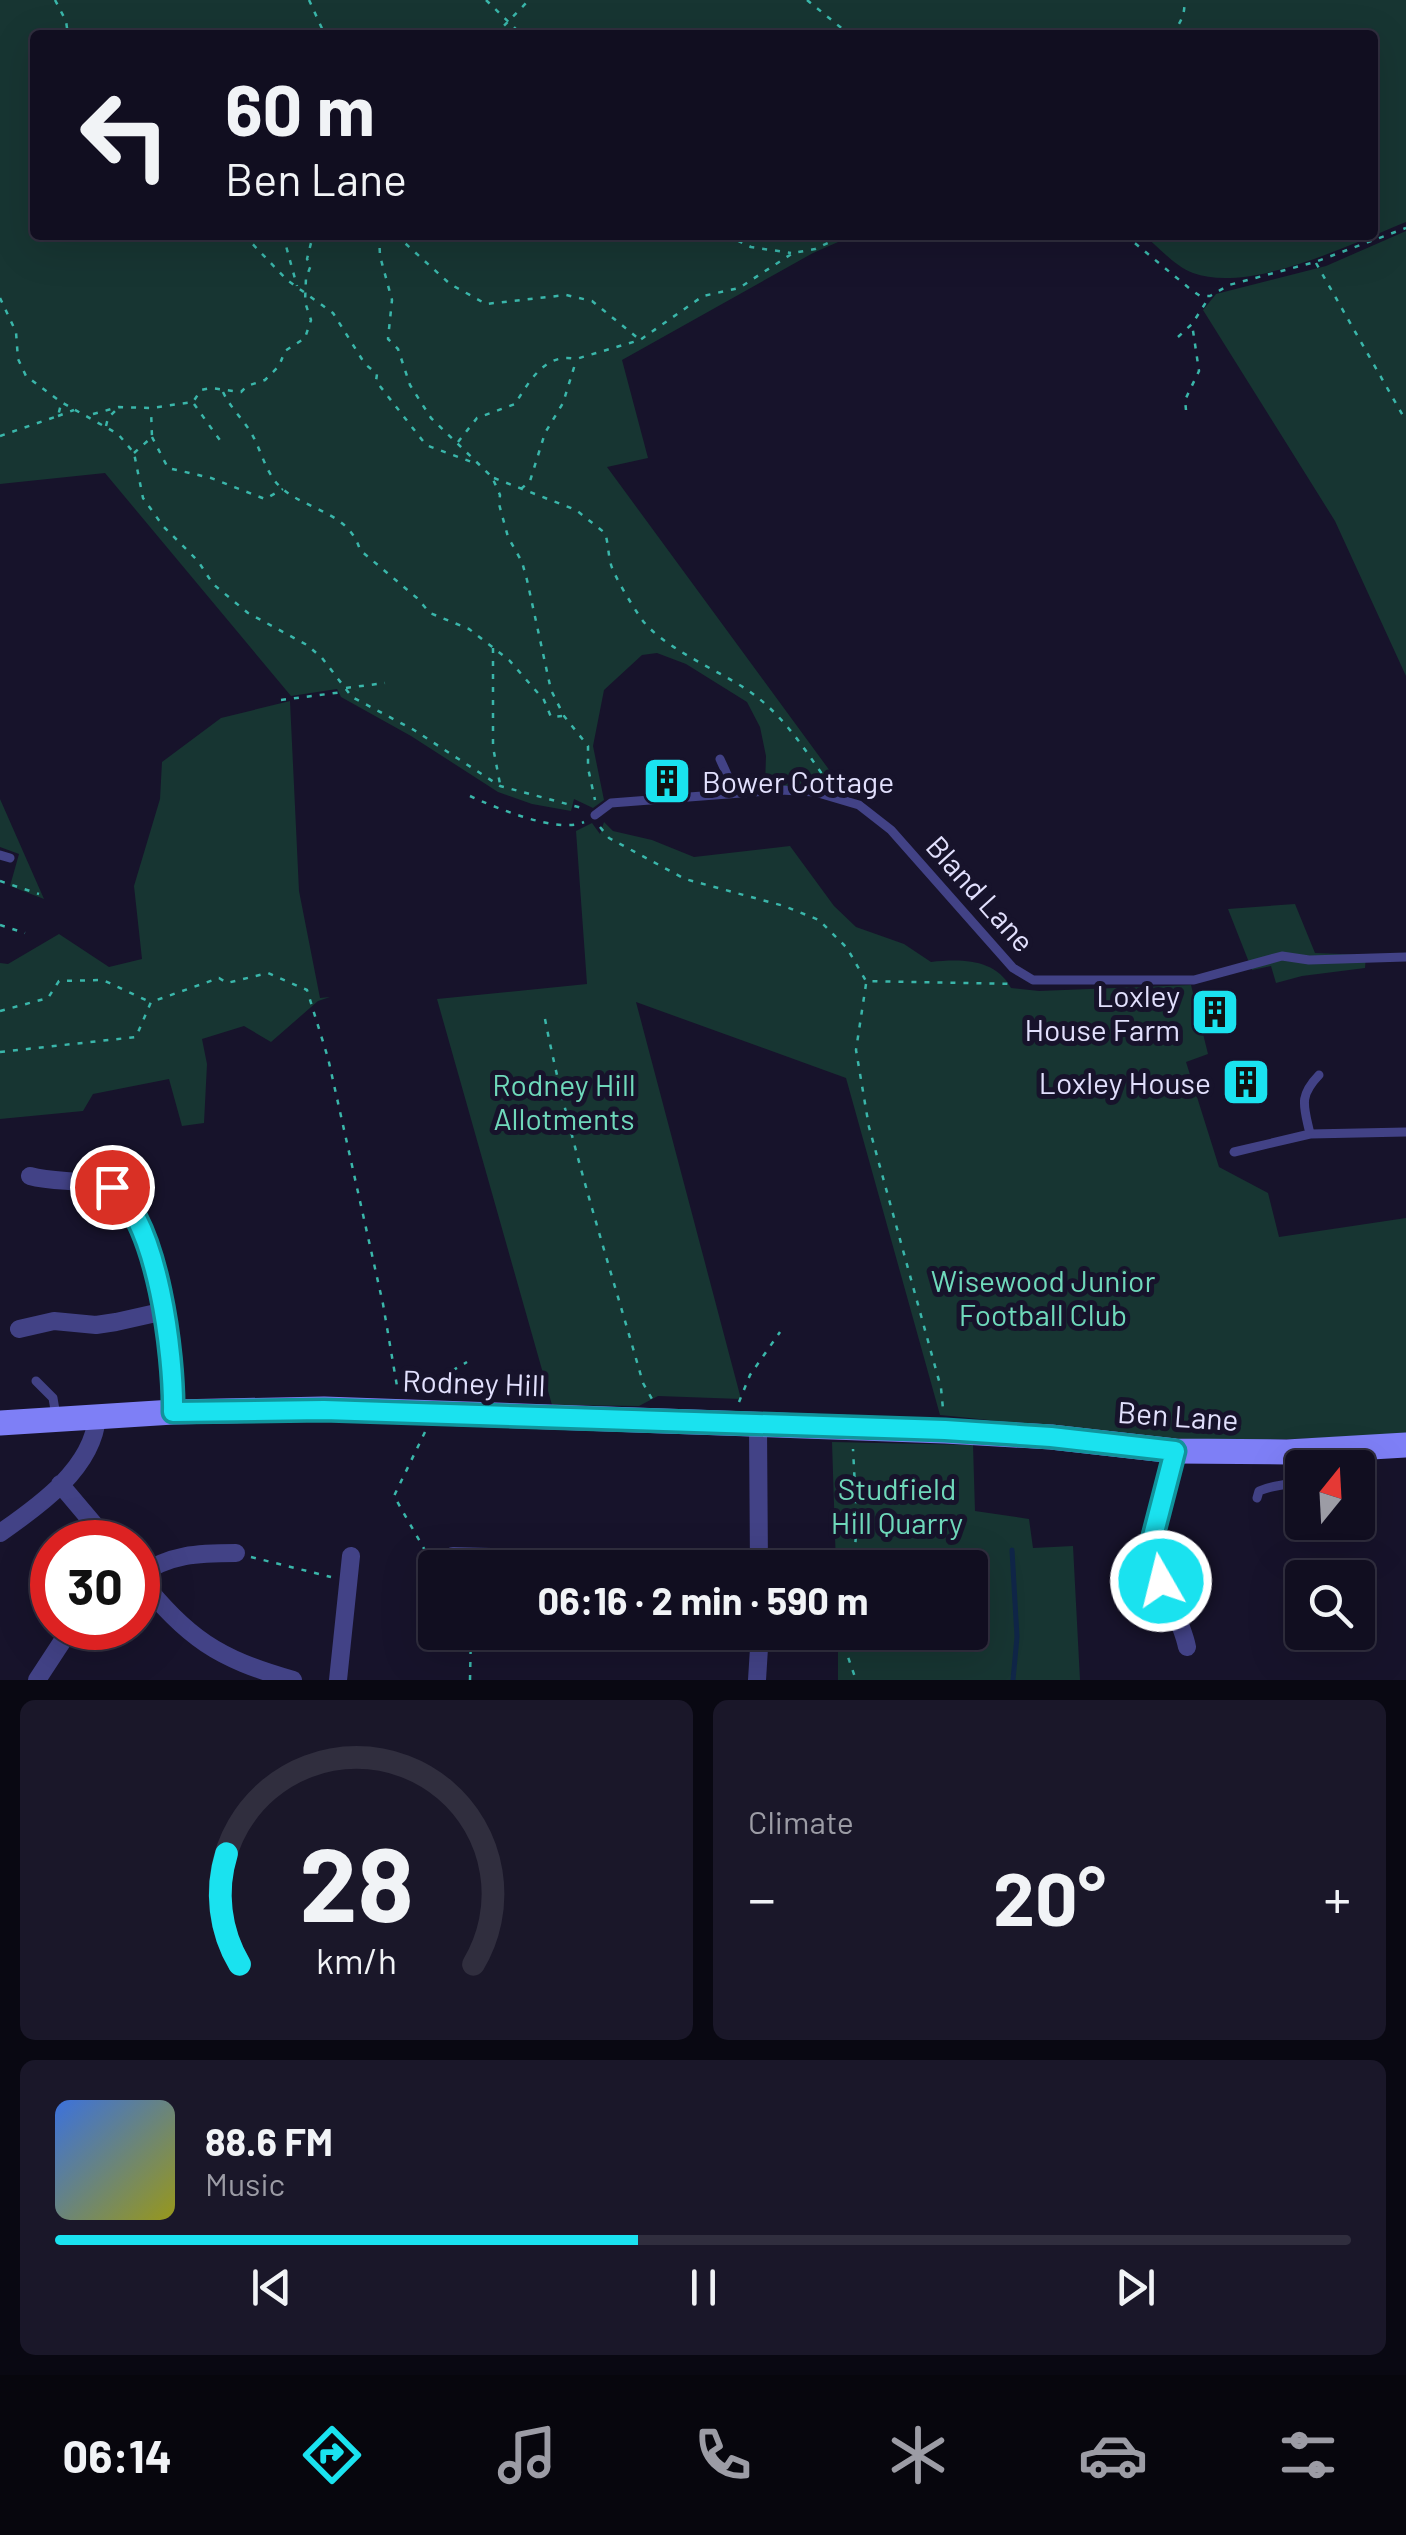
<!DOCTYPE html>
<meta charset="utf-8">
<style>
body{margin:0;font-family:Barlow,sans-serif;background:#1a1729;color:#f1f3f6;height:100vh;display:flex;flex-direction:column;font-size:38px;white-space:nowrap}
*{box-sizing:border-box;margin:0}
p{font-size:32px;color:#9c9ca5}
.icon{flex:none;width:55px;height:55px;fill:none;stroke:currentColor;stroke-width:2;stroke-linecap:round;stroke-linejoin:round}
.map{position:relative;height:1680px;overflow:hidden}
.drawer{display:flex;flex-direction:column;gap:20px;padding:20px;background:#090812;flex:1}
.drawer>*{flex:none}
.top-card{position:absolute;left:30px;top:30px;width:1348px;height:210px;border-radius:10px;box-shadow:0 10px 40px #0002,0 0 0 2px #302e3e;background:#110e20;color:#f1f3f6;overflow:hidden}
.needle{width:65px;rotate:18deg}
.fabs{position:absolute;left:1285px;top:1450px;display:grid;gap:20px}
.fabs a{display:grid;place-items:center;width:90px;height:90px;border-radius:10px;background:#110e20;box-shadow:0 10px 40px #0002,0 0 0 2px #302e3e;font-size:50px}
.speed{position:absolute;left:30px;top:1520px;display:flex;gap:20px;font-size:50px;font-weight:700;text-align:center}
.speed>*{display:grid;place-content:center;width:130px;height:130px;border-radius:50%;background:#110e20;box-shadow:0 10px 40px #0002,0 0 0 2px #302e3e;line-height:1}
.speed .limit{border:15px solid #d22;background:#fff;color:#111}
.pin{position:absolute;display:grid;place-items:center;width:85px;height:85px;color:#fff;margin:-42px;border:5px solid #fff;border-radius:50%;box-shadow:0 2px 10px #0007}
.me{position:absolute;width:110px;margin:-55px;rotate:352deg;stroke-linejoin:round;filter:drop-shadow(0 0 8px #0008)}
.turn{display:flex;align-items:center;gap:35px;height:210px;padding:0 30px;font-size:45px}
.turn .icon{width:130px;height:130px;stroke-width:2.5}
.turn b{display:block;font-size:70px;line-height:85px}
.big{font-size:75px;font-weight:700;line-height:1.1}
.drawer .card{flex:1;display:flex;flex-direction:column;justify-content:center;gap:15px;min-width:0;padding:0 35px;border-radius:15px;background:#1a1729}
.drawer .dial{align-items:center;gap:0}
.dial svg{height:260px;overflow:visible;fill:none;stroke:#302e3e;stroke-width:7;stroke-linecap:round;text-anchor:middle}
.dial text{fill:#f1f3f6;stroke:none}
.song{display:flex;align-items:center;gap:30px}
.cover{width:120px;height:120px;border-radius:15px;background:linear-gradient(135deg,hsl(220 70% 55%),hsl(60 70% 35%))}
.played{height:10px;border-radius:5px;background:linear-gradient(90deg,#1ae2ef 45%,#302e3e 45%)}
.keys{display:flex;justify-content:space-around;direction:ltr}
.heat{display:flex;justify-content:space-between;align-items:center;font-size:55px;direction:ltr}
.drawer .tiles{flex:1;display:grid;gap:20px;grid-template-columns:1fr 1fr}
.card:last-child{grid-column:span 2}
.trip{position:absolute;left:418px;top:1550px;width:570px;height:100px;border-radius:10px;background:#110e20;box-shadow:0 10px 40px #0002,0 0 0 2px #302e3e;font-weight:700;line-height:100px;text-align:center}
.tabs{display:flex;height:160px;justify-content:space-around;align-items:center;background:#07060d;color:#9c9ca5}
.tabs .icon{width:70px;height:70px}
.tabs .on{color:#1ae2ef}
.tabs b{font-size:45px;color:#f1f3f6}
.map>svg:first-child{display:block}
.green{fill:#173532}
.lines{fill:none;stroke-linecap:round;stroke-linejoin:round}
.stream{stroke:#102648;stroke-width:5}
.path{stroke:#3ab6aa;stroke-width:2.5;stroke-dasharray:5 8;stroke-linecap:butt}
.lane{stroke:#424286;stroke-width:9}
.street{stroke:#424286;stroke-width:18}
.secondary{stroke:#7e7ff6;stroke-width:25}
.route-casing{stroke:#11939b;stroke-width:25}
.route{stroke:#1ae2ef;stroke-width:18}
.labels{text-anchor:middle;dominant-baseline:central;stroke-width:10;stroke-linejoin:round;paint-order:stroke}
.poi-label{font-size:30px;fill:#e2e0fd;stroke:#17132b;text-anchor:end}
.street-label{font-size:30px;fill:#e2e0fd;stroke:#17132b}
.park-label{font-size:30px;fill:#6fd9bb;stroke:#17132b}
</style>
<div class="map">
<svg width="1406" height="1680" viewBox="0 0 1406 1680">
<rect width="100%" height="100%" fill="#17132b"/>
<path class="green" d="M0 0H1406V222C1351 244 1250 294 1193 273 1176 267 1158 247 1144 235H1372V35H35V235H854L813 253 622 360 648 458 607 467 841 786 853 792 765 786 766 756 760 727 747 702 686 664 657 653 642 655 604 690 593 746 604 800 593 808 574 799 571 811 532 804 498 792 411 736 341 697 337 689 291 696 105 473 0 484Z
M1406 231V676L1335 521 1203 310 1216 294 1326 266Z
M290 701 299 891 320 998 330 997 318 1001 271 1042 244 1026 202 1039 207 1064 204 1123 182 1126 169 1079 93 1094 83 1111 0 1119V963L8 964 59 934 109 967 142 959 134 886 160 799 162 762 221 718Z
M0 799 44 899 10 886 19 854 0 847Z
M604 822 613 831 652 840 694 857 790 846 834 906 856 927 904 944 931 962C960 959 995 958 1011 988L1039 991 1191 985 1208 1054 1186 1062 1219 1167 1268 1193 1279 1237 1406 1218V1435L1203 1442 940 1415 846 1078 636 1002 741 1399 658 1396 639 1406 552 1405 437 999 587 984 576 831 592 823 600 834Z
M1295 904 1315 953 1366 955 1365 968 1302 976 1276 983 1271 966 1252 970 1228 909Z
M832 1442 973 1445 975 1511 1029 1519 1033 1548 1073 1546 1080 1680H838V1633L970 1632V1568L836 1567Z"/>
<g class="lines">
<path class="stream" d="M1012 1550 1017 1637 1013 1680"/>
<path class="path" d="M55 0 66 21 68 35
M309 0 325 35
M486 0 522 35
M807 0 850 35
M495 35 529 0
M1172 35C1180 23 1186 14 1184 0
M244 235 287 280 333 313 365 364 377 374 376 381 426 445 477 464
M283 235 297 286
M379 235 380 256 392 300 388 339 398 349 410 385 431 418 492 477 500 495 499 504 508 537 522 562 527 580 551 690 564 716 588 746V768L595 800
M396 235 450 284 486 304 566 295 592 301 639 339
M726 235 751 247 791 253
M1125 235 1189 288 1200 296H1210L1229 285 1315 262 1406 228
M1316 263 1406 421
M0 298 16 332 18 359 26 376 61 402 118 434 134 453 143 498 163 526 198 561 213 584 248 613 307 645 322 658 352 697 414 730 500 786 582 808
M1178 337 1192 324 1210 296
M223 392C230 407 241 417 250 431 260 447 264 467 275 481 297 510 348 508 360 550L417 598 430 613 469 629 509 660 544 700 551 717 562 716
M194 404 222 443
M1186 410 1185 400 1199 371 1192 324
M93 414 119 407 151 408 193 402 201 390 211 388 241 392 247 386 265 380 279 366 285 351 305 338 311 320 305 302 306 278 311 265 307 259 313 235
M58 416 74 410
M106 426 108 418 118 408
M0 436 58 416 61 404
M152 437 168 468 211 478 265 499 283 489
M458 442 477 418 515 404C529 382 545 352 576 359L640 340 703 296 739 288 793 253 815 249 845 235
M134 453 152 437 151 410
M494 478 576 510 605 533C609 545 608 560 613 570 620 586 631 603 640 617 661 647 714 668 746 689 782 713 803 747 827 781
M521 489 530 481 545 433 563 403 576 361
M493 648V747L500 784
M346 688 385 683
M281 700 343 692
M470 796C496 808 558 834 584 822
M600 827 609 838 685 879 784 906 819 920 847 948 866 981 1014 984
M0 881 39 894
M0 925 25 933
M866 984 856 1050 869 1127 941 1388 943 1409
M0 1011 48 998 59 981 103 980 148 1001
M545 1019C569 1142 609 1263 643 1383L652 1399
M0 1052 136 1037 151 1002 219 978 227 983 268 973 307 990 328 1058 383 1304 398 1392
M419 1390 467 1362
M739 1402 750 1375 780 1332
M425 1432 394 1496 435 1568
M251 1557 331 1577
M853 1568 857 1525 853 1449
M846 1632 848 1657 856 1680
M470 1680 471 1632"/>
<path class="lane" d="M720 759 735 792
M595 815 611 803 781 790 815 792 859 805 891 830 1013 968 1033 980H1194L1282 956 1309 960 1406 957
M0 855 10 858
M1310 1134C1304 1106 1298 1097 1319 1075
M1234 1152 1310 1134 1406 1132
M36 1381 53 1398 56 1416
M1257 1498 1259 1491C1286 1479 1297 1495 1298 1454"/>
<path class="street" d="M30 1176C67 1186 105 1173 132 1207 156 1275 175 1339 173 1412
M19 1329 54 1321 96 1325 116 1322 165 1311
M758 1426 759 1568
M1175 1451C1163 1493 1143 1538 1161 1581 1170 1604 1182 1623 1187 1647
M60 1484 109 1542
M0 1533C39 1506 93 1468 97 1417
M453 1556 759 1564
M138 1576C170 1554 198 1553 236 1553
M138 1577C189 1639 216 1658 293 1680
M37 1680 71 1628
M338 1680 351 1556
M757 1680 760 1632"/>
<path class="secondary" d="M0 1423 173 1412 324 1409 945 1431 1051 1437 1175 1451 1287 1452 1406 1445"/>
</g>
<g class="lines">
<g class="route-casing">
<path id="route" d="M112 1187C158 1221 174 1356 173 1412L324 1410 945 1430 1051 1437 1175 1451 1152 1540 1161 1581"/>
</g>
<use href="#route" class="route"/>
</g>
<defs>
<g id="building-square" transform="scale(2.5)"><rect x="-9" y="-9" width="18" height="18" rx="4" fill="#1ae2ef" stroke="#17132b"/><path d="M-4-6H4V6H1V3H-1V6H-4ZM-2.5-4.3h1.7v1.8h-1.7ZM.8-4.3h1.7v1.8H.8ZM-2.5-1h1.7V.8h-1.7ZM.8-1h1.7V.8H.8Z" fill="#111"/></g>
</defs>
<g fill-rule="evenodd">
<use href="#building-square" x="667" y="781"/>
<use href="#building-square" x="1215" y="1012"/>
<use href="#building-square" x="1246" y="1082"/>
</g>
<g class="labels">
<g class="poi-label">
<text x="702" y="781" text-anchor="start">Bower Cottage</text>
<text x="1180" y="995">Loxley<tspan x="1180" dy="34">House Farm</tspan></text>
<text x="1211" y="1082">Loxley House</text>
</g>
<g class="street-label">
<text transform="translate(981 893) rotate(48)">Bland Lane</text>
<text transform="translate(474 1382) rotate(2)">Rodney Hill</text>
<text transform="translate(1178 1415) rotate(4)">Ben Lane</text>
</g>
<g class="park-label">
<text x="564" y="1084">Rodney Hill<tspan x="564" dy="34">Allotments</tspan></text>
<text x="1043" y="1280">Wisewood Junior<tspan x="1043" dy="34">Football Club</tspan></text>
<text x="897" y="1488">Studfield<tspan x="897" dy="34">Hill Quarry</tspan></text>
</g>
</g>
</svg>
<div class="fabs">
<a><svg class="needle" viewBox="-14 -14 28 28"><path d="M0-13l5 13h-10z" fill="#e53935"/><path d="M0 13l5-13h-10z" fill="#9c9ca5"/></svg></a>
<a><svg class="icon" aria-label="search" viewBox="0 0 24 24"><circle cx="10" cy="10" r="6"/><path d="M15 15l6 6"/></svg></a>
</div>
<div class="speed"><div class="limit">30</div></div>
<div class="pin" style="left:112px;top:1187px;background:#d93025"><svg class="icon" aria-label="arrive" viewBox="0 0 24 24"><path d="M6 21V4h12l-3 4 3 4H6"/></svg></div>
<svg class="me" style="left:1161px;top:1581px" viewBox="-20 -20 40 40"><circle r="17" fill="#1ae2ef" stroke="#fff" stroke-width="3"/><path d="M0-11L8 9 0 5-8 9z" fill="#fff"/></svg>
<div class="trip">06:16 · 2 min · 590 m</div>
<div class="top-card">
<div class="turn"><svg class="icon" aria-label="left" viewBox="0 0 24 24"><path d="M17 20v-9H6M10 6l-5 5 5 5"/></svg><div><b>60 m</b>Ben Lane</div></div>
</div>
</div>
<section class="drawer">
<div class="tiles">
<div class="card dial"><svg viewBox="0 0 100 80">
<path d="M14 69A42 42 0 1 1 86 69"/>
<path d="M14 69A42 42 0 0 1 10 35" stroke="#1ae2ef"/>
<text x="50" y="56" font-size="32" font-weight="700">28</text>
<text x="50" y="72" font-size="11">km/h</text>
</svg></div>
<div class="card"><p>Climate</p>
<div class="heat"><a>−</a><b class="big">20°</b><a>+</a></div>
</div>
<div class="card">
<div class="song"><i class="cover"></i><div><b>88.6 FM</b><p>Music</p></div></div>
<div class="played"></div>
<div class="keys"><svg class="icon" aria-label="previous" viewBox="0 0 24 24"><path d="M18 5L8 12l10 7zM5 5v14"/></svg><svg class="icon" aria-label="pause" viewBox="0 0 24 24"><path d="M8 5v14M16 5v14"/></svg><svg class="icon" aria-label="next" viewBox="0 0 24 24"><path d="M6 5l10 7-10 7zM19 5v14"/></svg></div>
</div>
</div>
</section>
<nav class="tabs">
<b>06:14</b>
<svg class="icon on" aria-label="directions" viewBox="0 0 24 24"><path d="M12 3l9 9-9 9-9-9zM9 14v-3h6M13 9l2 2-2 2"/></svg>
<svg class="icon" aria-label="music" viewBox="0 0 24 24"><path d="M9 18V5l10-2v13"/><circle cx="6" cy="18" r="3"/><circle cx="16" cy="16" r="3"/></svg>
<svg class="icon" aria-label="phone" viewBox="0 0 24 24"><path d="M5 4h4l2 5-3 2q2 4 5 5l2-3 5 2v4C11 20 4 13 5 4z"/></svg>
<svg class="icon" aria-label="climate" viewBox="0 0 24 24"><path d="M12 3v18M4 7l16 10M4 17L20 7"/></svg>
<svg class="icon" aria-label="car" viewBox="0 0 24 24"><path d="M5 17H2v-5l4-1 3-4h7l3 4 3 1v5h-3M9 17h6M6 11h13"/><circle cx="7" cy="17" r="2"/><circle cx="17" cy="17" r="2"/></svg>
<svg class="icon" aria-label="filters" viewBox="0 0 24 24"><path d="M4 7h16M4 17h16"/><circle cx="9" cy="7" r="2"/><circle cx="15" cy="17" r="2"/></svg>
</nav>
